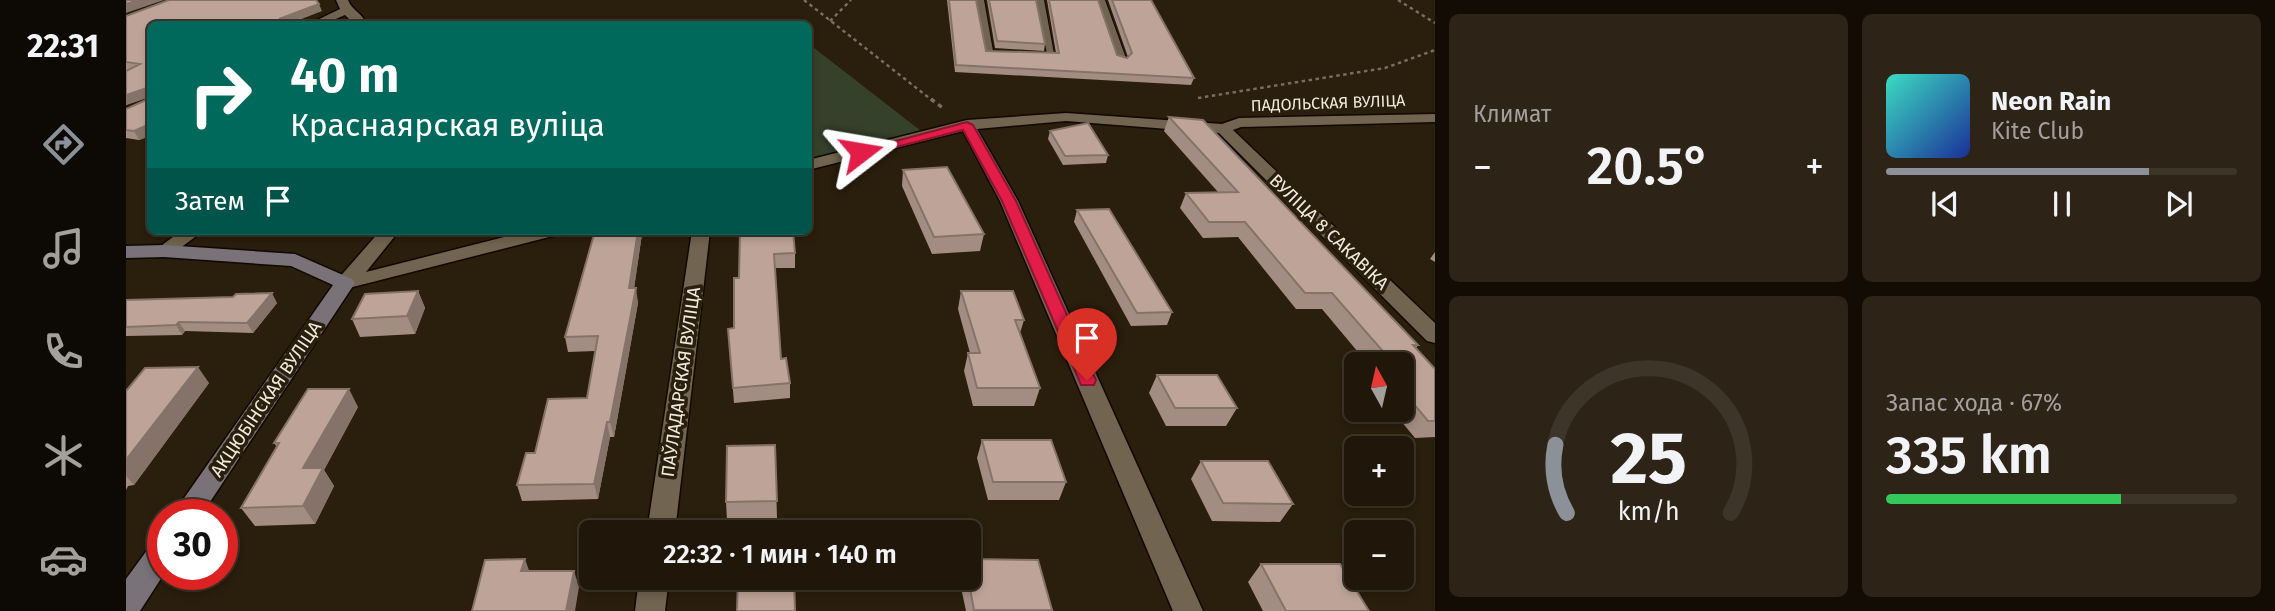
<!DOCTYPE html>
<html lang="ru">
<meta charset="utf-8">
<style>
body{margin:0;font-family:"Fira Sans",sans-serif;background:#2d2317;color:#f1f3f6;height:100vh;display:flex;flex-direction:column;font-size:26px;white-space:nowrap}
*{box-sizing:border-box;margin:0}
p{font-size:23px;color:#a29f9c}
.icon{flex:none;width:38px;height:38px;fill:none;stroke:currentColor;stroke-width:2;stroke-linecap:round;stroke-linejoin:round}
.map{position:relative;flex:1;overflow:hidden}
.side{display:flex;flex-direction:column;gap:14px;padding:14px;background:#120c05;width:840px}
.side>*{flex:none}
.guide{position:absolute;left:21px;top:21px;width:665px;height:214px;border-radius:10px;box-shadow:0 4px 10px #0003,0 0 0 2px #3d352a;background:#00695c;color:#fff;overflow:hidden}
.needle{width:46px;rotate:352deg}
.buttons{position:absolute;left:1218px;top:352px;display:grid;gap:14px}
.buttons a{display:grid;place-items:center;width:70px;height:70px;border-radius:10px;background:#201609;box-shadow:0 4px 10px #0003,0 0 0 2px #3d352a;font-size:35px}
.speed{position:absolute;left:21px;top:499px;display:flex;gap:14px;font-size:35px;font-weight:700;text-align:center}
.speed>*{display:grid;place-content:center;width:91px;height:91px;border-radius:50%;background:#201609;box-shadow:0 4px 10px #0003,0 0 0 2px #3d352a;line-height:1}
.speed .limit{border:10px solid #d22;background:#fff;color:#111}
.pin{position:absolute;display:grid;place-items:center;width:60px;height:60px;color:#fff;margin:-72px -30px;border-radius:50% 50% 50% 0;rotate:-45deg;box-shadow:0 0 7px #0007}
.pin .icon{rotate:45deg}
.me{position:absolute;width:77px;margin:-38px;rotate:76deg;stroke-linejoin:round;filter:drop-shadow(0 0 5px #0008)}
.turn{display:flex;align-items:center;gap:24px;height:147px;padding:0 28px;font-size:32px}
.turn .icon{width:91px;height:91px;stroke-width:2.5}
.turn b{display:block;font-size:49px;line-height:60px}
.then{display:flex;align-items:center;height:66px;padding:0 28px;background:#0003;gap:14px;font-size:26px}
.big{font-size:52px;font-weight:600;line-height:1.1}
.side .widget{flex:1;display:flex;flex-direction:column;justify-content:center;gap:10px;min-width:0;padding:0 24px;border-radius:10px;background:#2d2317}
.side .dial{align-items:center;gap:0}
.dial svg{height:182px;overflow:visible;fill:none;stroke:#3d352a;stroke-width:7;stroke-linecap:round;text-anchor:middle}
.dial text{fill:#f1f3f6;stroke:none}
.song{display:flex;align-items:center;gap:21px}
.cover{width:84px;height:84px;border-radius:10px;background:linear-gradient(135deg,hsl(170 70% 55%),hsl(230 70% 35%))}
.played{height:7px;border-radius:4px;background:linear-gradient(90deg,#8c9099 75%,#3d352a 75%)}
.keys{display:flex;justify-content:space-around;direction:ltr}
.heat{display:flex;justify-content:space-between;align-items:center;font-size:38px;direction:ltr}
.charge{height:10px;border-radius:5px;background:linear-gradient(90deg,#34c759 67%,#3d352a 0)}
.side .tiles{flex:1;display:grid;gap:14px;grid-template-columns:repeat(2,1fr)}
.trip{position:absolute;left:453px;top:520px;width:402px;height:70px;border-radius:10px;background:#201609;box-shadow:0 4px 10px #0003,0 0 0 2px #3d352a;font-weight:600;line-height:70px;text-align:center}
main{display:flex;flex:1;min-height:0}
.tab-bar{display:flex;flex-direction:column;width:126px;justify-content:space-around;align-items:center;background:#0d0904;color:#a29f9c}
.tab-bar .icon{width:49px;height:49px}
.tab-bar .selected{color:#8c9099}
.tab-bar b{font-size:32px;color:#f1f3f6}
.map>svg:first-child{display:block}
.green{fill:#36412b}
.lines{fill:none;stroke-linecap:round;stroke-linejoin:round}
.lane-casing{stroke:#120800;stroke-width:2}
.street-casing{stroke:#120800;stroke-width:3}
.secondary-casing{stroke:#120800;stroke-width:3}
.path-far1{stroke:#786e5e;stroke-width:2.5;stroke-dasharray:3.5 3.5;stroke-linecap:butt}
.path{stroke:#786e5e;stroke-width:3.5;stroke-dasharray:4.5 4.5;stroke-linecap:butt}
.lane{fill:#716450;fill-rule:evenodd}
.street{fill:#716450;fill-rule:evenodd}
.secondary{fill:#7a7279;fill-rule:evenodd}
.wall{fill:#a38d83}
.shaded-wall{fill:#85736a}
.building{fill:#bea498;stroke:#85736a;stroke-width:2}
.route{fill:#e11d48;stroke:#92132f;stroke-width:2}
.labels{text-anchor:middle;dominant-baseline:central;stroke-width:7;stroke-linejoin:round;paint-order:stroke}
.far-street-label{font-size:16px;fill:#f2eadf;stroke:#2a1e0c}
.street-label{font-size:18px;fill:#f2eadf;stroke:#2a1e0c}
</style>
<main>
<nav class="tab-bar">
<b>22:31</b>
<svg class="icon selected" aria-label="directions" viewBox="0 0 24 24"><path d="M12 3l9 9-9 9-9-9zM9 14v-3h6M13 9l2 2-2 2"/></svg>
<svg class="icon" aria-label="music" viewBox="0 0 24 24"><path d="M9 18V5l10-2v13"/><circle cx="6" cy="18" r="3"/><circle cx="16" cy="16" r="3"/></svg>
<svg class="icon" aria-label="phone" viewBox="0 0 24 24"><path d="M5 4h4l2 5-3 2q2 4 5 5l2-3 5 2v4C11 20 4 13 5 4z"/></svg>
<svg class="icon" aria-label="climate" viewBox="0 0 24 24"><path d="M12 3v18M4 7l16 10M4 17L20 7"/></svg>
<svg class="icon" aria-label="car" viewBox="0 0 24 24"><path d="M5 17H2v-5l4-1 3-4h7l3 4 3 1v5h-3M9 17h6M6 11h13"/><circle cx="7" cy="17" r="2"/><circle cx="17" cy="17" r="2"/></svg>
</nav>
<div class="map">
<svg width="1309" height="611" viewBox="0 0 1309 611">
<rect width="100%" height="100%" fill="#2a1e0c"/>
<path class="green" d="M682 44H683L795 131 683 159Z"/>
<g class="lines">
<g class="lane-casing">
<path id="lane" d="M850 0H858L867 51 883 53V57H863L858 54Z
M910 0H918L929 59H909L904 56 909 53 921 54Z
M971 0H979L1001 61 999 63 991 61Z"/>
</g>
<g class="street-casing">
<path id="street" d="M210 0H222C226 11 237 13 240 24H228L219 15 198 24H183L214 9Z
M940 113 1096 124 1113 118 1309 114V122L1115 127 1107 130 1309 323V343L1301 341 1093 133 940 121 851 129 892 201 1077 611H1047L874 201 837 131 682 170V160L841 120Z
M55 231H77L45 255H31L28 251Z
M254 231H273L240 272 402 231H433L431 235 219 289 212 287 209 283 212 279Z
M566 231H584L549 532H521Z
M513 578H543L539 611H509Z"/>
</g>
<g class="secondary-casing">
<path id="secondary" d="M38 245 169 254 226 279 229 283 76 514H47L207 285 165 266 38 257 0 258V246Z
M37 538 38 574 14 611H0V579L27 542Z"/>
</g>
<path class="path-far1" d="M678 0 807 101
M1272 0 1309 23
M704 21 725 0
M1072 98 1259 68 1309 50"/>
<path class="path" d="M805 99 818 109"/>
<use href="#lane" class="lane"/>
<use href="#street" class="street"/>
<use href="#secondary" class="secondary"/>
</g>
<path class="wall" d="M821 0H850L860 51 930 53 921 0H972L991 55 1001 58 1002 57 982 0H1025L1068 78 1065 85 829 72Z
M861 0H910L919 44 918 51 869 48Z
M196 11 24 24V136L13 140 0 138V109L20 100V98L0 105V16Z
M1043 117 1292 345 1290 348 1309 369V437L1289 438 1266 410H1276V364H1242L1196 309H1170L1112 237 1077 238 1054 208 1060 193 1092 192 1038 131Z
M924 131 982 155 980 163 937 165 922 139Z
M777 170 858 234 854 251 806 254 776 186Z
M24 184V195L19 187Z
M951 210 1046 312 1041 325 1005 326 948 222Z
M614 231 669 253V268H649L655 359 664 383V398L608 403 602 329 608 328 613 278Z
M516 234 508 288 512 303 488 437H484L472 499 396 501 391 485 409 453 461 398 469 351 442 352 439 337Z
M1309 252V262L1304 259Z
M292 291 299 308 289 334 234 337 226 319Z
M835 291 898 320 894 333 914 388 908 406H847L838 371 842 353H844L832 309Z
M0 300 151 303 127 333 59 331 56 335 0 336Z
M1031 375 1111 408 1100 426H1040L1023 393Z
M83 383 8 485 2 486 0 490V391Z
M232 407 198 470 208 486 189 524 129 526 115 508 151 447 148 443Z
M856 440 940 482 933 500H862L851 458Z
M649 445 651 519 601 520 600 502Z
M1075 461 1167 504 1154 522 1086 521 1065 479Z
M1135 564 1243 611H1137L1122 582Z
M833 578H844L926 610 840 611Z"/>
<path class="shaded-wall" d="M12 0H38L0 13V4Z
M193 4 196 11 163 24 153 19Z
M21 88 24 97 0 105V95Z
M24 124V136L13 140 8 131Z
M512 231H516V234L506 303 503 288Z
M510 288 512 303 488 437 484 422Z
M292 291 299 308 289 334 281 316Z
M146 293 151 303 127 333 121 323Z
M53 322 59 331 56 335 50 325Z
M72 367 83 383 8 485 0 476V460Z
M223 389 232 407 198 470 208 486 189 524 177 506V468Z
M481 422 484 437 472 499 468 484Z
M399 559 405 576 395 571Z
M448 571 453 587 449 611H440Z"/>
<path class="building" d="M0 0H12L0 4Z
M43 0H190L193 4 153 19 198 24H24V124L8 131 0 130V109L20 100 21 88 0 95V71L14 64 0 62V16Z
M823 0H850L860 51 933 53 923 0H972L991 55 1001 58 1006 53 986 0H1025L1068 78 830 65Z
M863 0H910L919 44 871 41Z
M1043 117 1077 120 1292 345H1287L1309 369V421H1302L1276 390V364H1268L1206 293H1179L1119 222H1083L1060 193 1112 192Z
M962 123 982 155 939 156 924 131Z
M821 167 858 234 808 237 777 170Z
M983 209 1046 312 1011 313 951 210Z
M469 231H512L503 288H510L484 422H481L468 484 391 485 400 453H409L422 399 461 398 472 336 439 337Z
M614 231H667L669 253 648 254 655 359 660 358 664 383 607 388 602 329 608 328V278H613Z
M292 291 281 316 226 319 239 294Z
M835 291H887L898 320H889L914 388H851L842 353H854Z
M146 293 121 323 53 322 50 325 0 327V300L107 297 110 294Z
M72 367 0 460V391L19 368Z
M1031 375H1091L1111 408H1049Z
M182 389H223L177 468H197L177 506 115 508 153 443H148Z
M856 440H925L940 482H867Z
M649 445 651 501 600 502 601 446Z
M1075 461H1142L1167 504 1097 503Z
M399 559 395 571H448L440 611H346L359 560Z
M844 559 912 560 926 610H848L842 578H844Z
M1135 564H1214L1243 611H1160Z
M612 578H668L669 611H611Z"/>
<path class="route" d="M841 122 847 125 890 201 970 380 968 385H955L953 380 876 201 837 130 735 156 729 152Z"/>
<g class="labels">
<g class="far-street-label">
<text transform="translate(1202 103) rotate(-2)">ПАДОЛЬСКАЯ ВУЛІЦА</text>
</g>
<g class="street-label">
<text transform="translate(1203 232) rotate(44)">ВУЛІЦА 8 САКАВІКА</text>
<text transform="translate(555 382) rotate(-82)">ПАЎЛАДАРСКАЯ ВУЛІЦА</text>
<text transform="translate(140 399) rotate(-56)">АКЦЮБІНСКАЯ ВУЛІЦА</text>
</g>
</g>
</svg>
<div class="buttons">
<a><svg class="needle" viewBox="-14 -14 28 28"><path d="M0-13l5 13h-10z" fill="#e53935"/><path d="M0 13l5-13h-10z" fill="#a29f9c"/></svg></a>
<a>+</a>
<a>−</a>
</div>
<div class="speed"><div class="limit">30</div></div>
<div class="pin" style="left:961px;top:380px;background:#d93025"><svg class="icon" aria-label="arrive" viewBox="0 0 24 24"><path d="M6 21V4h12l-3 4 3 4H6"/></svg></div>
<svg class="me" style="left:735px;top:152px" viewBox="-20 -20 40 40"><path d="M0-17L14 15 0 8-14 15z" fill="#e11d48" stroke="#fff" stroke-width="4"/></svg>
<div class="trip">22:32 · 1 мин · 140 m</div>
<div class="guide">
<div class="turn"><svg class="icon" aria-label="right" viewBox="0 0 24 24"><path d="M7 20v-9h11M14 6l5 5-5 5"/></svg><div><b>40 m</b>Краснаярская вуліца</div></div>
<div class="then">Затем<svg class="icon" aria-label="arrive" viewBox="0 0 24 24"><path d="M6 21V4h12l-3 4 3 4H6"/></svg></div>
</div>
</div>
<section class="side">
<div class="tiles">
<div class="widget"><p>Климат</p>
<div class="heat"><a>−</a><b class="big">20.5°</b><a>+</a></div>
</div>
<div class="widget">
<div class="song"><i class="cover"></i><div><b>Neon Rain</b><p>Kite Club</p></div></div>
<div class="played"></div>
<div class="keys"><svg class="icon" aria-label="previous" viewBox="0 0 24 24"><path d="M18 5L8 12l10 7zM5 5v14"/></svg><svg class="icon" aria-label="pause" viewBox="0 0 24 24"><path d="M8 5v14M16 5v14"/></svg><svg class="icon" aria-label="next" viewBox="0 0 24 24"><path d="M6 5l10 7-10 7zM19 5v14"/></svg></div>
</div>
<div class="widget dial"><svg viewBox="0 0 100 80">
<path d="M14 69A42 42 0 1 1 86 69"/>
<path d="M14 69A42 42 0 0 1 9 39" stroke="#8c9099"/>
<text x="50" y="56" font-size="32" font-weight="700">25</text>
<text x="50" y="72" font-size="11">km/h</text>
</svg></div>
<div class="widget"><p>Запас хода · 67%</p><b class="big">335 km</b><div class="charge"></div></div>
</div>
</section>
</main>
